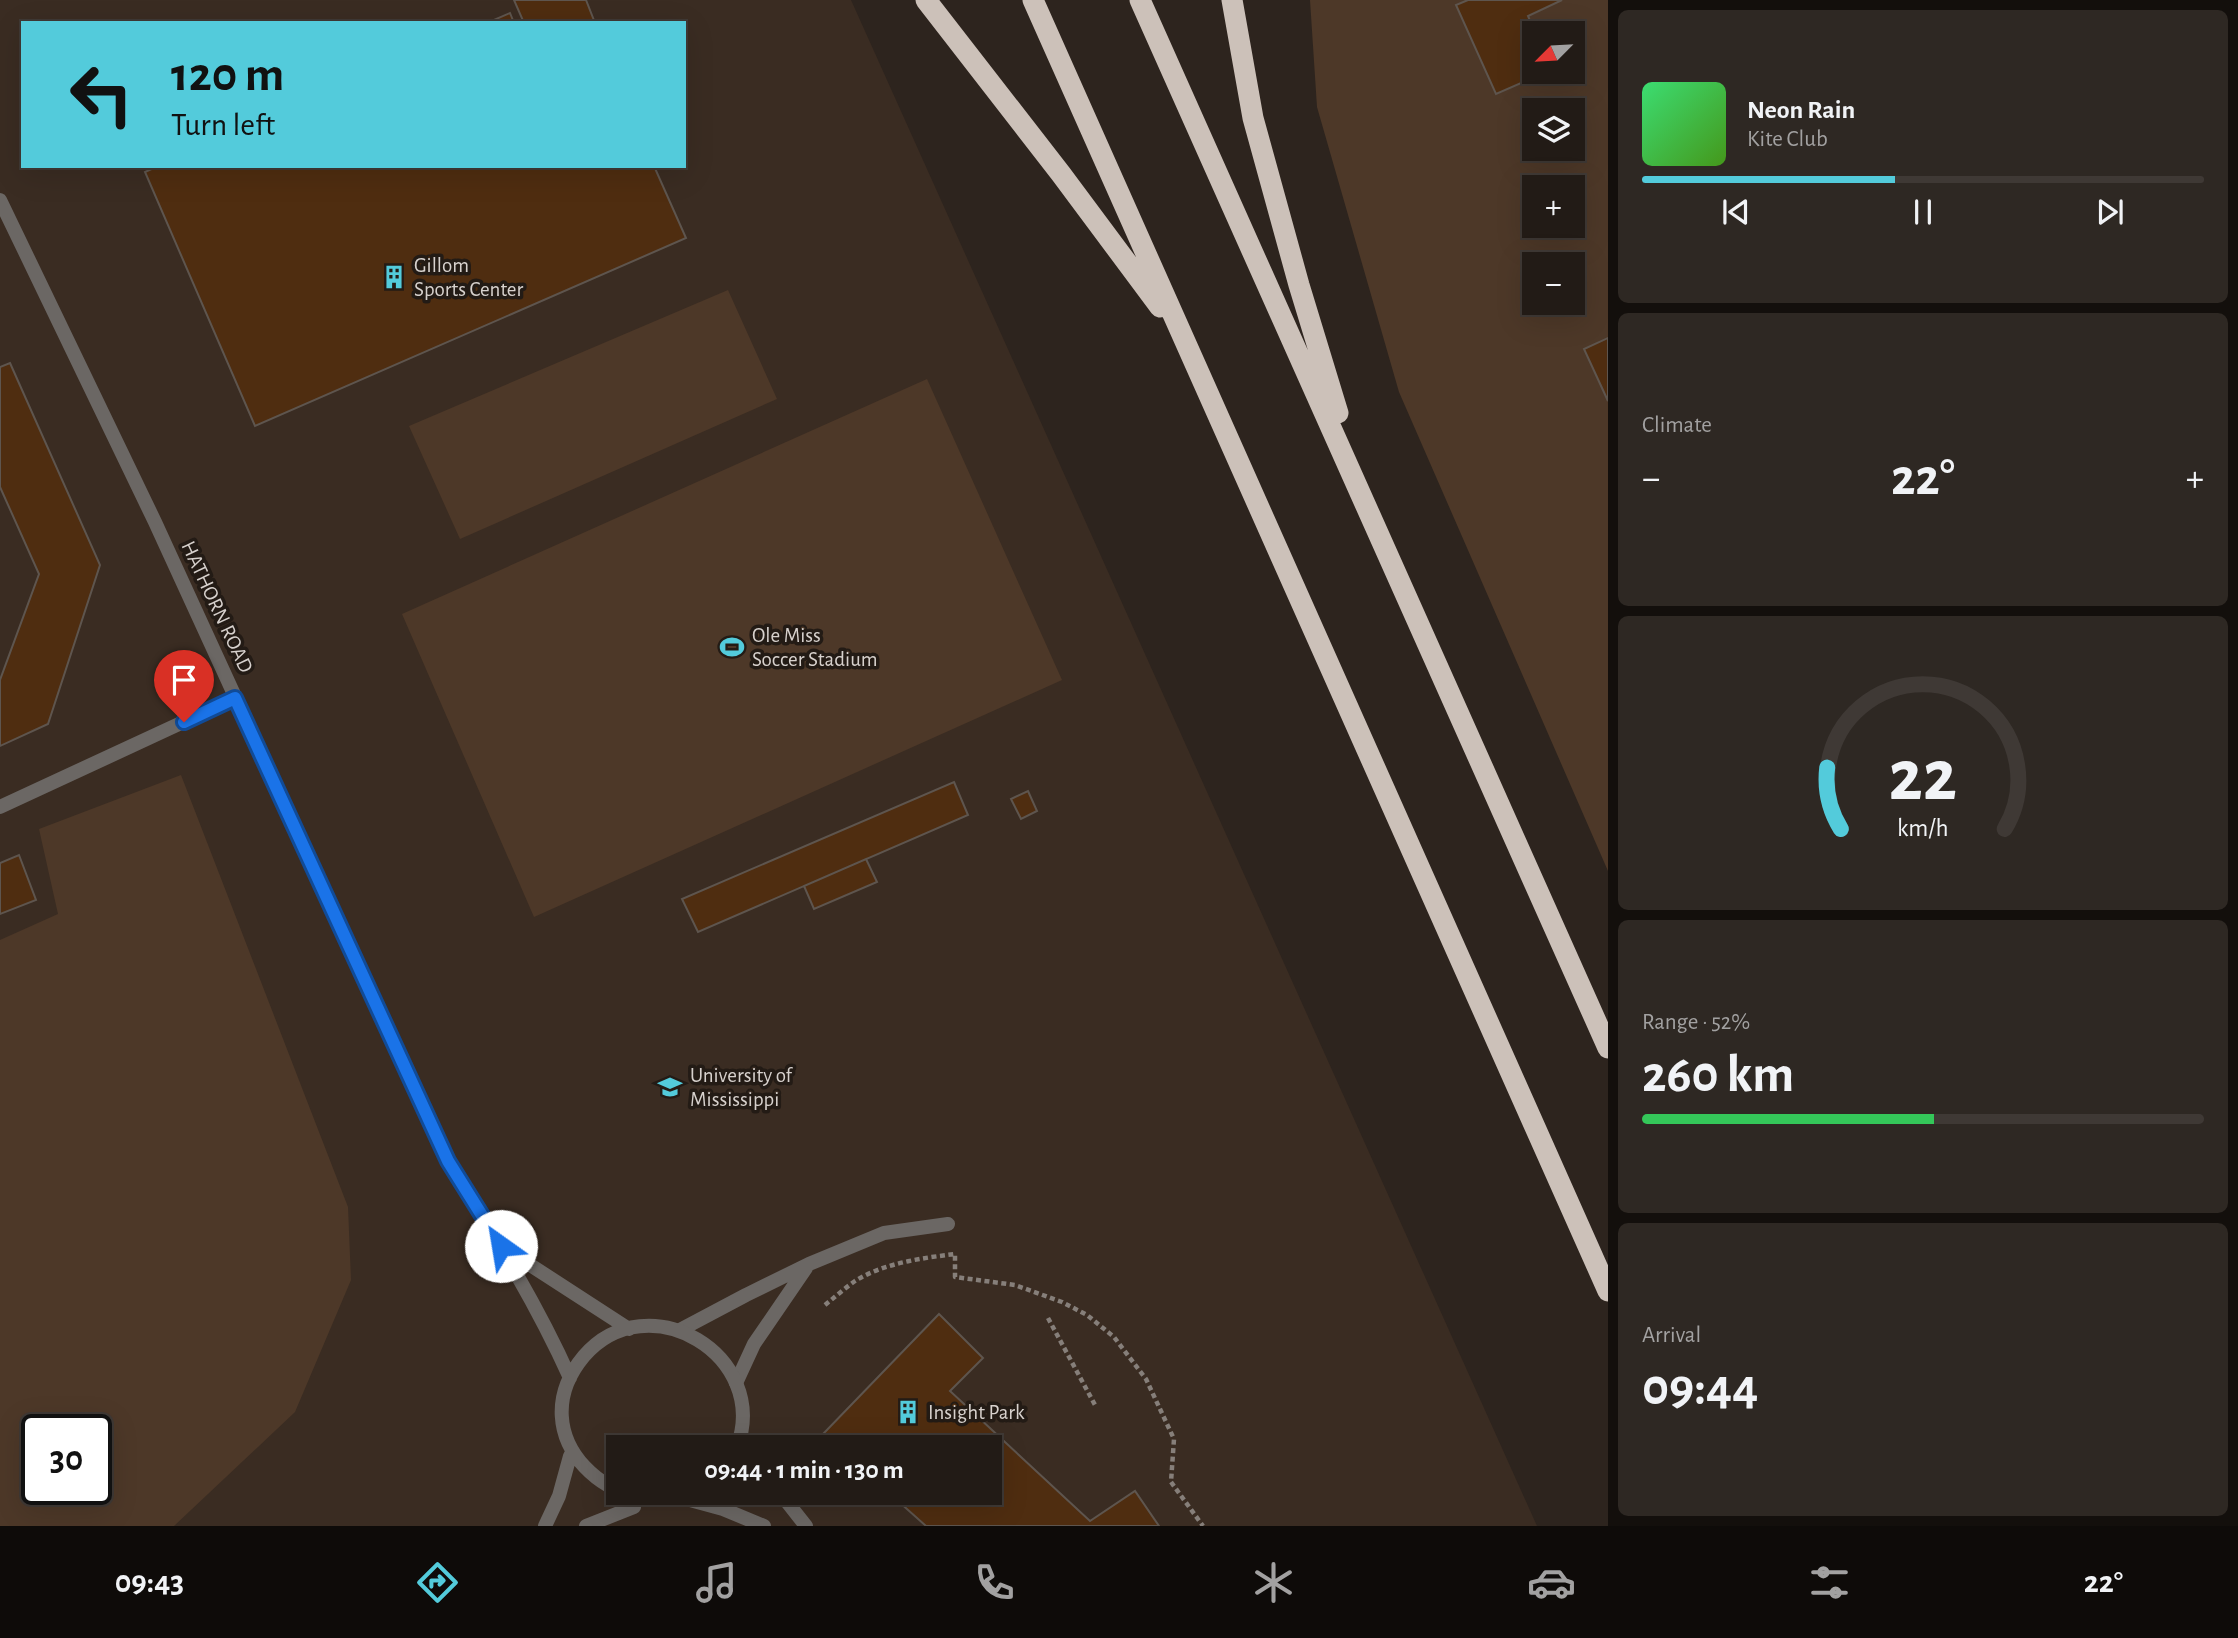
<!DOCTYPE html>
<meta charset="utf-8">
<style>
body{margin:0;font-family:"Alegreya Sans",sans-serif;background:#2e2823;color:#f1f3f6;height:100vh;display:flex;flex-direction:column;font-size:26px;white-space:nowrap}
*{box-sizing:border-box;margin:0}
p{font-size:23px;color:#a2a1a1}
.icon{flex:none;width:38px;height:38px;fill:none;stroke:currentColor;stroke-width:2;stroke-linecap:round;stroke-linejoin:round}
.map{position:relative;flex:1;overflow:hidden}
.side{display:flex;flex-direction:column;gap:10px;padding:10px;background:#130f0c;width:630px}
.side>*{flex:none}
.top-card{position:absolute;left:21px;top:21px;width:665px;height:147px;border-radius:0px;box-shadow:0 7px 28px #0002,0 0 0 2px #3f3935;background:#53cbdb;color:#111;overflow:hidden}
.needle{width:46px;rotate:246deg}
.fabs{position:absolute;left:1522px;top:21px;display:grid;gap:14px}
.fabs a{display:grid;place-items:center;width:63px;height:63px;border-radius:0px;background:#221b16;box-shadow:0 7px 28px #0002,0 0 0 2px #3f3935;font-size:35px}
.speed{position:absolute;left:21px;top:1414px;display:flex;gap:14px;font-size:35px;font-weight:700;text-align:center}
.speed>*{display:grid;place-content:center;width:91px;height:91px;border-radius:50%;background:#221b16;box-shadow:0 7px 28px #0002,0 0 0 2px #3f3935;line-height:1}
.speed .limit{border:4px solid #111;border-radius:10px;background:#fff;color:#111}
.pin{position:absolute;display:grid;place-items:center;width:60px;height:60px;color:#fff;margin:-72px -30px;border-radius:50% 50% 50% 0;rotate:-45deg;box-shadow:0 0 7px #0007}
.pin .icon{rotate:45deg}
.me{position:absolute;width:77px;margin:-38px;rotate:328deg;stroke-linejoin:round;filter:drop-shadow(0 0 5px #0008)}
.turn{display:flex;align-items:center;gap:24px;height:147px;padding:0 35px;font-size:32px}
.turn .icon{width:91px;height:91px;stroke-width:2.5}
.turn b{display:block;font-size:49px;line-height:60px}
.big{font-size:52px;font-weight:700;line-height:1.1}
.side .tile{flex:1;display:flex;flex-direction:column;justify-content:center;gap:10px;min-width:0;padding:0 24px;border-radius:10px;background:#2e2823}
.side .dial{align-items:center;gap:0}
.dial svg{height:182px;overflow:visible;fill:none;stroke:#3f3935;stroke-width:7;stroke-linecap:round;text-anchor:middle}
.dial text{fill:#f1f3f6;stroke:none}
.song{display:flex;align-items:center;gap:21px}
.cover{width:84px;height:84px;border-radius:10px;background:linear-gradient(135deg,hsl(140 70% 55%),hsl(100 70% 35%))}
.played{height:7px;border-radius:4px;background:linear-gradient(90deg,#53cbdb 45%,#3f3935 45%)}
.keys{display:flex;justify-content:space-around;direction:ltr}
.heat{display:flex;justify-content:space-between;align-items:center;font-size:38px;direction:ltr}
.charge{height:10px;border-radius:5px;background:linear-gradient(90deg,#34c759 52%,#3f3935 0)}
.trip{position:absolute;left:606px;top:1435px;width:396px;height:70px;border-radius:0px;background:#221b16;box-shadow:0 7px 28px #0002,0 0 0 2px #3f3935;font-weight:700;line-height:70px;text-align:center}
.menu{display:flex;height:112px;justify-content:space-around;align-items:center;background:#0e0b09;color:#a2a1a1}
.menu .icon{width:49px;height:49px}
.menu .on{color:#53cbdb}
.menu b{font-size:32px;color:#f1f3f6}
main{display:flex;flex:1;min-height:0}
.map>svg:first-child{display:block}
.built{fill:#3a2c22;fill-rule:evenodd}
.green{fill:#4d3828;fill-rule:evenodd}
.building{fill:#4f2d10;stroke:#5e554e;stroke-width:2}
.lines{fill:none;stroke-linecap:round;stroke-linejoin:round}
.path{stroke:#867f7a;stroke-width:4.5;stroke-dasharray:5 3.5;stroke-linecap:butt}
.service{stroke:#6b6764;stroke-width:14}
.minor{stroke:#6b6764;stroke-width:14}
.motorway{stroke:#ccc1b9;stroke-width:21}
.route-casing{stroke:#114b97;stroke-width:18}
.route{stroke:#1a73e8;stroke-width:12}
.labels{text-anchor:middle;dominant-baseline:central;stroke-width:7;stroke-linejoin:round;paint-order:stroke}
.poi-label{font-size:21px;fill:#d7d1cd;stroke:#231b15;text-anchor:start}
.street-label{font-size:21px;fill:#d7d1cd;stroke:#231b15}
</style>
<main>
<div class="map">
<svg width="1608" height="1526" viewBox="0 0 1608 1526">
<rect width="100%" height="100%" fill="#2d241e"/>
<path class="built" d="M0 0H851L1537 1526H0ZM23 23H684V166H23ZM37 1430H96V1489H37ZM618 1447H989V1493H618Z"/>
<path class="green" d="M1310 0H1608V871L1399 392 1317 107ZM1535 33H1573V72H1535ZM1535 110H1573V149H1535ZM1535 187H1573V226H1535ZM1535 264H1573V303H1535Z
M728 290 777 399 460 539 409 426Z
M927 379 1062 680 534 917 402 614Z
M181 775 348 1207 351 1280 295 1412 174 1526H0V940L58 914 39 829ZM37 1430H96V1489H37Z"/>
<path class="building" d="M514 0H586L595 23H524Z
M1468 0H1562L1528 16 1535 33V72H1546L1496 94 1456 5Z
M510 13 514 23H487Z
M158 166H654L686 238 255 426 145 172Z
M1608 338V401L1584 349Z
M10 363 100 565 48 724 0 746V680L39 574 0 487V367Z
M954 782 968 815 698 932 682 899Z
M1028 791 1037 811 1021 819 1011 799Z
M19 855 36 900 0 914V863Z
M866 859 877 882 814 909 804 886Z
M939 1314 983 1358 950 1391 1090 1521 1135 1491 1159 1526H926L889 1493H989V1447H839L824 1433Z"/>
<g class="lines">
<path class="path" d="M825 1305C835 1297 845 1288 855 1281 884 1263 922 1258 955 1254V1277L1015 1285 1062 1302 1087 1315 1114 1337 1146 1379 1174 1439 1171 1482 1203 1526
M1048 1318 1095 1405"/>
<path class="service" d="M0 807 235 698
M680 1330 746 1295 809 1264 884 1233 948 1224
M736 1383 754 1344 806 1268"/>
<path class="minor" d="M0 200 155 522 448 1161C492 1232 536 1302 570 1378
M504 1248 629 1329
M701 1493C614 1526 517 1436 584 1356 648 1282 771 1356 737 1447
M780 1493 806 1526
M690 1500 723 1509 764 1526
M545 1526 559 1496 570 1456
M586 1526 634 1507"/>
<path class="motorway" d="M926 0 1061 174 1160 307
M1033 0 1608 1291
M1140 0 1608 1048
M1232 0 1253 118 1299 285 1338 413"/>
</g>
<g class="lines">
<g class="route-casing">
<path id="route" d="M184 722 235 698 448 1161 501 1246"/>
</g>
<use href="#route" class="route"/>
</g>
<defs>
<g id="building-bare" transform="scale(1.89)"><path d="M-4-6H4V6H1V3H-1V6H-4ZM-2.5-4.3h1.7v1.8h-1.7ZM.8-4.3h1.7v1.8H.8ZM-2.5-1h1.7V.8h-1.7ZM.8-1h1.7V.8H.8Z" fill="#53cbdb" stroke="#231b15" stroke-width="2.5" paint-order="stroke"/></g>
<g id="stadium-bare" transform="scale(1.89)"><path d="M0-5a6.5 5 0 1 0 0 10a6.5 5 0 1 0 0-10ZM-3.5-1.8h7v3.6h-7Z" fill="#53cbdb" stroke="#231b15" stroke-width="2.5" paint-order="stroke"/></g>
<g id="university-bare" transform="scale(1.89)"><path d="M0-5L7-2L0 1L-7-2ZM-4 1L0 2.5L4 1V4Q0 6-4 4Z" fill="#53cbdb" stroke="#231b15" stroke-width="2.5" paint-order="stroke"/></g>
</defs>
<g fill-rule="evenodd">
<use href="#building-bare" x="394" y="277"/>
<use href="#stadium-bare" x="732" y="647"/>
<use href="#university-bare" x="670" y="1087"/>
<use href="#building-bare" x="908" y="1412"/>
</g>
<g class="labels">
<g class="poi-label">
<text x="414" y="265">Gillom<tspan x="414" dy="24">Sports Center</tspan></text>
<text x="752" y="635">Ole Miss<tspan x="752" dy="24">Soccer Stadium</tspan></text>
<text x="690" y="1075">University of<tspan x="690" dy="24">Mississippi</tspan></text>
<text x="928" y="1412">Insight Park</text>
</g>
<g class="street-label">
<text transform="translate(217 607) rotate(65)">HATHORN ROAD</text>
</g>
</g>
</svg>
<div class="fabs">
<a><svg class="needle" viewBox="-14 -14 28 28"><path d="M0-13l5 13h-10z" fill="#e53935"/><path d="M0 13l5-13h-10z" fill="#a2a1a1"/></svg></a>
<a><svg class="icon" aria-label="layers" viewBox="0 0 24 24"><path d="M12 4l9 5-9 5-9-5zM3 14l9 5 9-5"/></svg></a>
<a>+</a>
<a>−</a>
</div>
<div class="speed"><div class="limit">30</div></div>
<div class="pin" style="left:184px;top:722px;background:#d93025"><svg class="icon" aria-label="arrive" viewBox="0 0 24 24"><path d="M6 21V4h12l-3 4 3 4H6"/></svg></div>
<svg class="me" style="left:501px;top:1246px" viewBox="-20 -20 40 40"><circle r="19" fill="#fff"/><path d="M0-13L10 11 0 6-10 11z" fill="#1a73e8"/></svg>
<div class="trip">09:44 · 1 min · 130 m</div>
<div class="top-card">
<div class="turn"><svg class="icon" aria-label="left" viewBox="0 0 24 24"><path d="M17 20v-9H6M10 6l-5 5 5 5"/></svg><div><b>120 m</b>Turn left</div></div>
</div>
</div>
<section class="side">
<div class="tile">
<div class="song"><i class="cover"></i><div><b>Neon Rain</b><p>Kite Club</p></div></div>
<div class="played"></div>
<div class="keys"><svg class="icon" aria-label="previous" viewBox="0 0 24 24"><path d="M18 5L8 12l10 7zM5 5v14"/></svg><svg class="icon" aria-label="pause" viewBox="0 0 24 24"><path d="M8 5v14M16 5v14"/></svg><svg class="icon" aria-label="next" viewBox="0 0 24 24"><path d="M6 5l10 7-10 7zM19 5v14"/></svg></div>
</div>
<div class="tile"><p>Climate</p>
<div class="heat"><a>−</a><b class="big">22°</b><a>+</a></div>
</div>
<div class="tile dial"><svg viewBox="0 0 100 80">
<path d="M14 69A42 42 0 1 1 86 69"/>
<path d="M14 69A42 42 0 0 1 8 42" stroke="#53cbdb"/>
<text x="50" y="56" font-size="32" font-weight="700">22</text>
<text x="50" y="72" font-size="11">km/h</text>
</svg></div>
<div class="tile"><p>Range · 52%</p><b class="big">260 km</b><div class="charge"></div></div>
<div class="tile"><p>Arrival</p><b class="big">09:44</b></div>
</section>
</main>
<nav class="menu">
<b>09:43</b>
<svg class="icon on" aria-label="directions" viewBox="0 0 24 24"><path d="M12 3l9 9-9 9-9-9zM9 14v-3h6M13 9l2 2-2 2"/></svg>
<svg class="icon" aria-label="music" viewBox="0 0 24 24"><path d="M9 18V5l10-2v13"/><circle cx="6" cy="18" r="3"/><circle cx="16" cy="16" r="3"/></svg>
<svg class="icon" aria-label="phone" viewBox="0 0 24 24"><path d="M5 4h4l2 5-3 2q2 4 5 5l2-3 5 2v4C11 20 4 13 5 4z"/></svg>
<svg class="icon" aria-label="climate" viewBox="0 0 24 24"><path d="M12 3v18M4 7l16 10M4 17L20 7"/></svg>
<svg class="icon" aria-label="car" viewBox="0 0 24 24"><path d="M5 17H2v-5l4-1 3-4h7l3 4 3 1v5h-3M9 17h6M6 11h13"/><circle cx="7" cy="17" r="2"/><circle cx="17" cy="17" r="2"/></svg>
<svg class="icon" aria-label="filters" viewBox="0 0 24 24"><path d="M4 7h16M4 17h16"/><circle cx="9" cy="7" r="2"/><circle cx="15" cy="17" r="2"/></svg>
<b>22°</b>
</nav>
